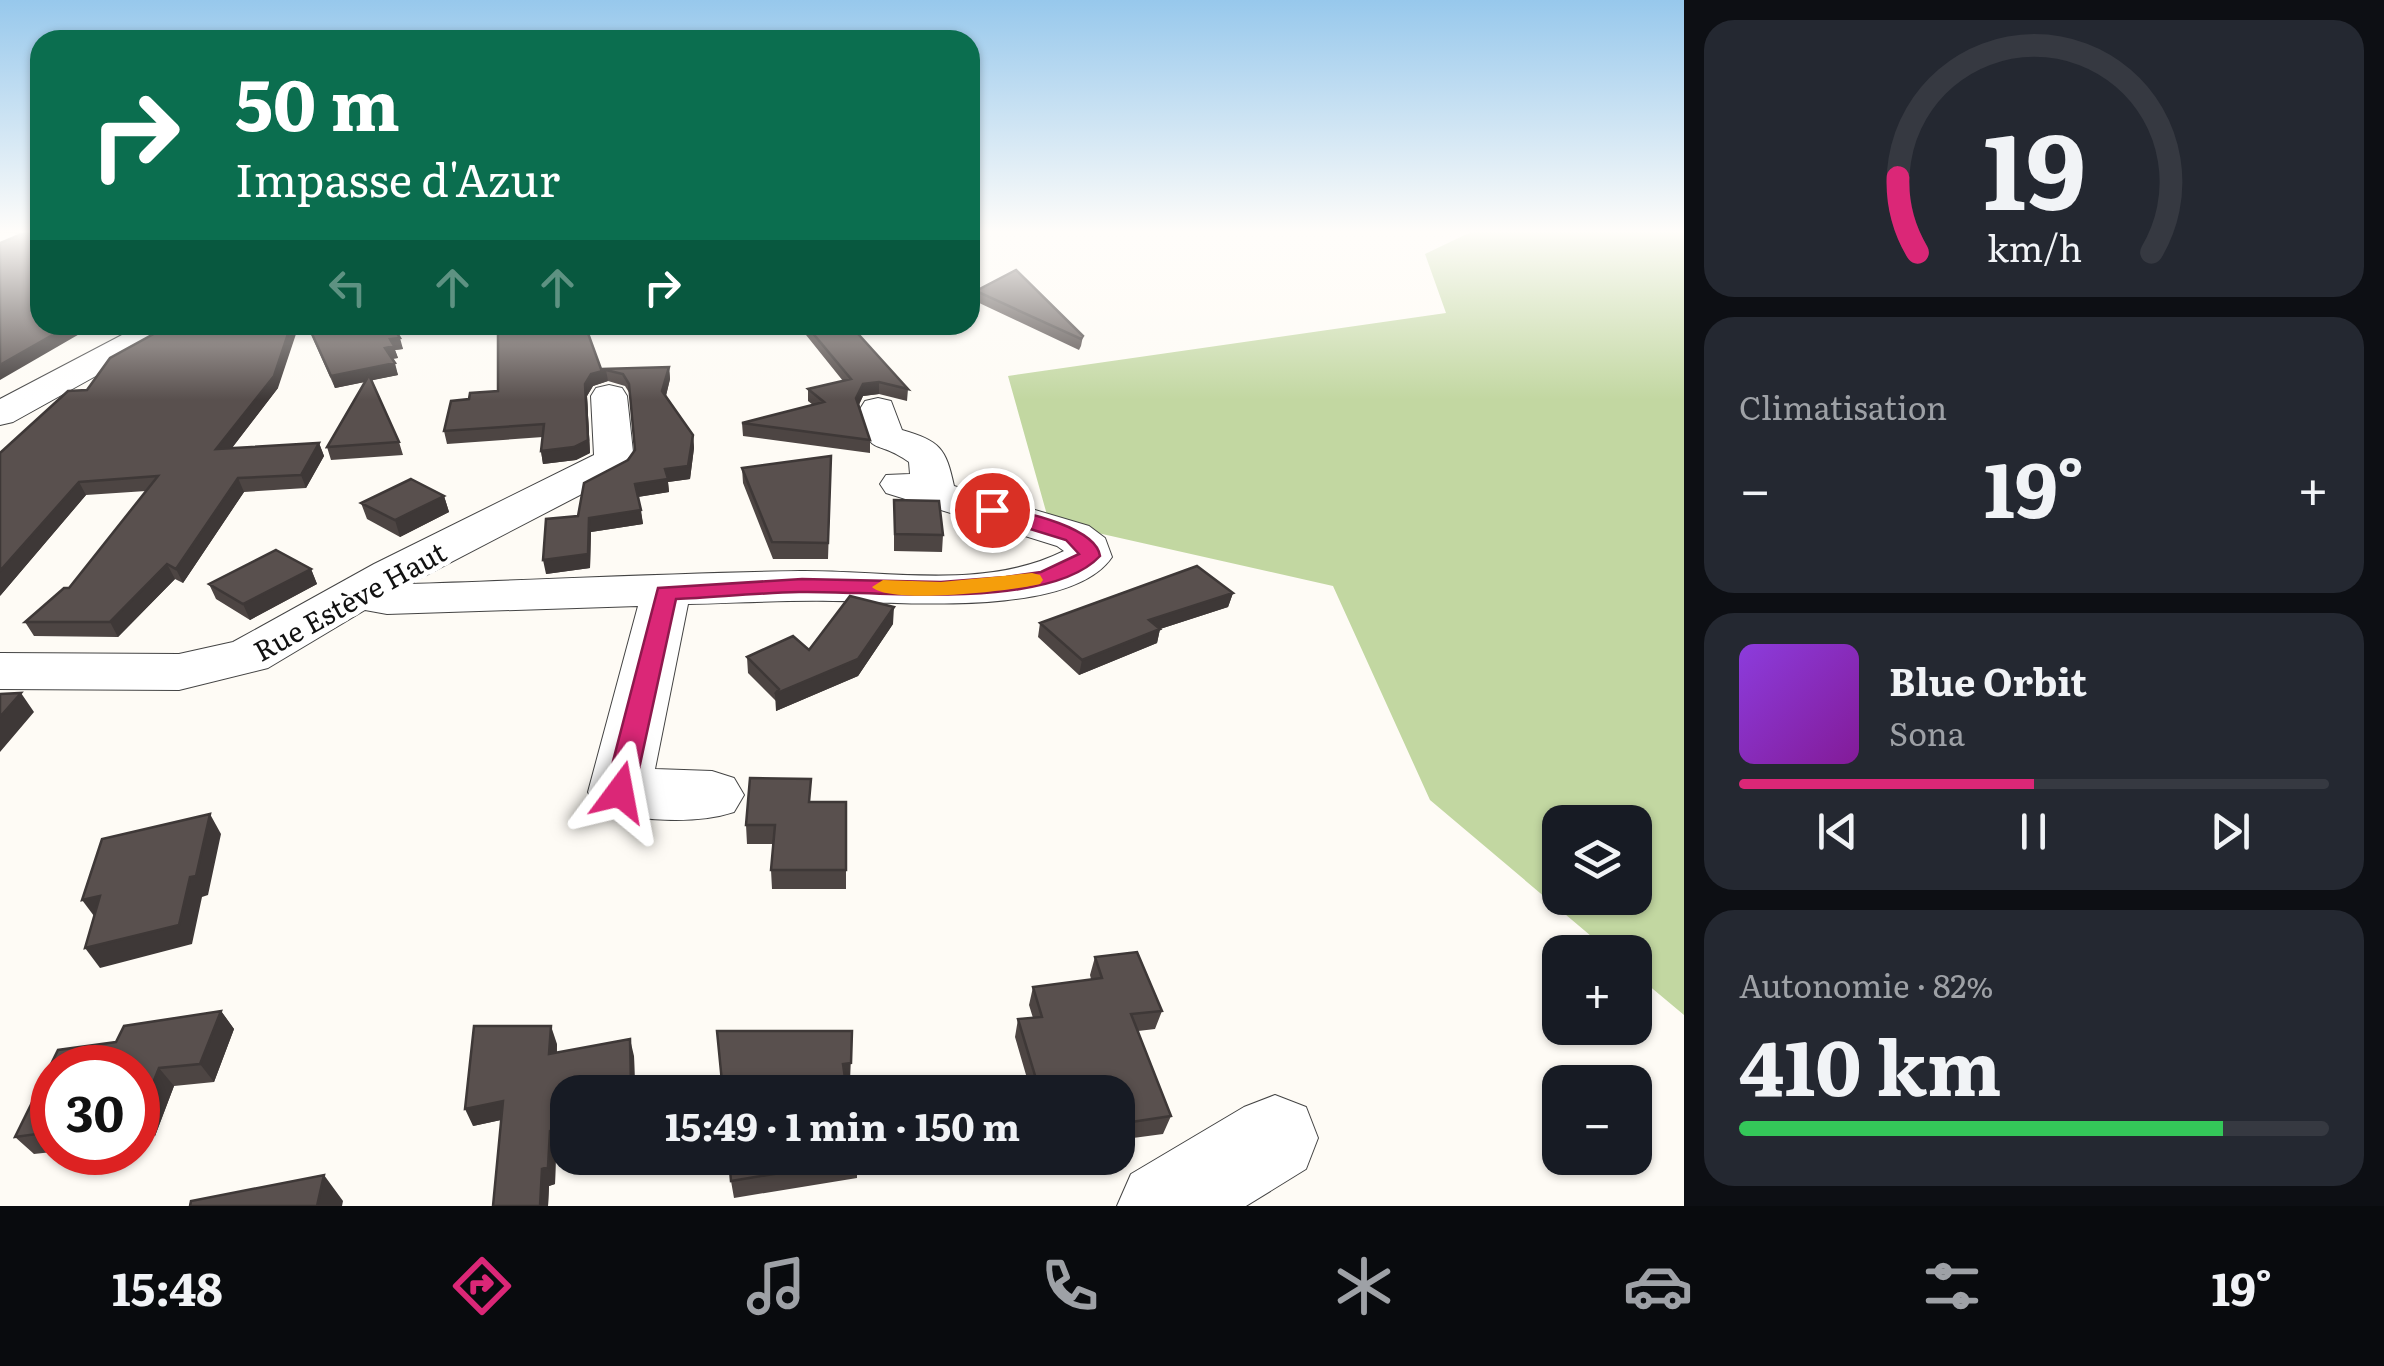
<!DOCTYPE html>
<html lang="fr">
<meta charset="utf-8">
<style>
body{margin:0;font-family:Literata,serif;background:#242831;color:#f1f3f6;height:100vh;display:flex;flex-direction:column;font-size:38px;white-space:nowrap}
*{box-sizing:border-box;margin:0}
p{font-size:32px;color:#9ea1a6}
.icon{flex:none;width:55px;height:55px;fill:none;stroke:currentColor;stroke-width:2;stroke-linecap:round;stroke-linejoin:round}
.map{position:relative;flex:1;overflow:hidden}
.side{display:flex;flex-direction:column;gap:20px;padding:20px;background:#0d0f14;width:700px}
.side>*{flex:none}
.guide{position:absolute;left:30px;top:30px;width:950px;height:305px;border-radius:30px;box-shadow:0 2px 8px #0004;background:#0b6e4f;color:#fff;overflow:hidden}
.buttons{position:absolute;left:1542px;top:805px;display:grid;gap:20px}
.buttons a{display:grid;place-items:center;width:110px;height:110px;border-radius:20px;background:#171b24;box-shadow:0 2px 8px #0004;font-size:50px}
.speed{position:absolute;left:30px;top:1045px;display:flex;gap:20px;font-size:50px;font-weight:700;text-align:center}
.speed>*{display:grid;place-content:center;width:130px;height:130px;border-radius:50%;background:#171b24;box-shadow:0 2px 8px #0004;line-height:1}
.speed .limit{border:15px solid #d22;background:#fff;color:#111}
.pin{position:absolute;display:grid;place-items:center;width:85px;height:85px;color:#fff;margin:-42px;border:5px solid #fff;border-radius:50%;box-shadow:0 2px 10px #0007}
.me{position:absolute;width:110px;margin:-55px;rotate:13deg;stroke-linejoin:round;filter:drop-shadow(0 0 8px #0008)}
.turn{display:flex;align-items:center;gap:35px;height:210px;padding:0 40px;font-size:45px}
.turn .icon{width:130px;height:130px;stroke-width:2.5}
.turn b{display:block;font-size:70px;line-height:85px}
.lanes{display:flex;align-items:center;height:95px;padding:0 40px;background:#0003;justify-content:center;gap:50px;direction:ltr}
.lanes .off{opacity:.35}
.big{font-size:75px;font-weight:700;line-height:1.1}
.side .tile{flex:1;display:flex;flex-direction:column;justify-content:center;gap:15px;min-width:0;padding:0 35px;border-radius:30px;background:#242831}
.side .dial{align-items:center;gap:0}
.dial svg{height:260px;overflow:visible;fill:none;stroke:#363941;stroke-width:7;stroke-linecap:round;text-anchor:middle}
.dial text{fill:#f1f3f6;stroke:none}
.song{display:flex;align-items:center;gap:30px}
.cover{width:120px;height:120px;border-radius:15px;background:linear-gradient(135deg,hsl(270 70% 55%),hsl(290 70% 35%))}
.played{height:10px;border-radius:5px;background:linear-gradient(90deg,#db2777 50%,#363941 50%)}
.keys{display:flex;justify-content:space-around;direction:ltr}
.heat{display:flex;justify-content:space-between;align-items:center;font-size:55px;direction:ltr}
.charge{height:15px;border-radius:8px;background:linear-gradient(90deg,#34c759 82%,#363941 0)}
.trip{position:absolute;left:550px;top:1075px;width:585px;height:100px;border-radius:30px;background:#171b24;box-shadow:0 2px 8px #0004;font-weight:700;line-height:100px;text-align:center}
.menu{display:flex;height:160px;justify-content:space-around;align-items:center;background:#090b0e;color:#9ea1a6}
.menu .icon{width:70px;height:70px}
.menu .current{color:#db2777}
.menu b{font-size:45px;color:#f1f3f6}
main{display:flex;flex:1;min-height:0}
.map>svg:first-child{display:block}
.forest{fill:#c2d7a1;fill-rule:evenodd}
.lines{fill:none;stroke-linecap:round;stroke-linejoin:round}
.minor-casing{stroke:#444;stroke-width:2}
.minor{fill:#fff;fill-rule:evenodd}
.wall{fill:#4d4543}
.shaded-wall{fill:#3e3837}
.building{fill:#59504e;stroke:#3e3837;stroke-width:2.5}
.route{fill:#db2777;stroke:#8e194d;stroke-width:2.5}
.slow{fill:#f59e0b}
.labels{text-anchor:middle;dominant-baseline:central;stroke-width:10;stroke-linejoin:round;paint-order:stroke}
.street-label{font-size:28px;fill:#111;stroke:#fff}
</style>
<main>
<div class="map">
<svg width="1684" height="1206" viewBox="0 0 1684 1206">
<rect width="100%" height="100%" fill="#fefbf5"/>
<path class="forest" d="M1471 232H1684V1015L1635 974V952H1610L1430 800 1333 586 1049 522 1008 376 1446 313 1425 254ZM1560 822H1635V898H1560Z"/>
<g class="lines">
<g class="minor-casing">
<path id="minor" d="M0 232 23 234 27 239 0 254Z
M141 325H180L175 332 13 422 0 425V399Z
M609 385 622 388 627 396 634 461 628 470 409 584C539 580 670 573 800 571 886 570 984 591 1064 551L1057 546 886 493 880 484 886 475 910 474 909 462C875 437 869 460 860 409L865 401 878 398 891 401 902 430C940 441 946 448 954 486L1089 526 1105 538 1112 557C1071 618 900 602 833 601 785 600 736 603 688 604L655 769 712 771 734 778 744 795 734 812C694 825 637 821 597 809L588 792 638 606 387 614 365 610 268 668 179 690 0 689V653L179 654 233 642 374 564 594 455 591 396 596 388Z
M1275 1095 1306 1107 1318 1138 1306 1169 1246 1206H1117L1131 1174 1244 1107Z"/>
</g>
<use href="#minor" class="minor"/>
</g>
<path class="wall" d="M976 291 1083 336 1081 346 1079 350 975 301Z
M307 325H392L403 349 395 350 398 358 392 359 398 375 372 380 399 442 403 455 331 460 327 447 365 382 335 388Z
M798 325H850L908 389 907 401 879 394 863 396 859 405 870 440V453L743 436 742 423 813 405 808 401V389L843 381Z
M585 326 601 369 669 367 670 379 666 396 693 435 694 448 690 479 668 482 669 492 638 497 643 524 591 532 590 568 546 574 578 516 635 450 630 394 625 386 608 381 593 386 587 396 590 453 576 460 543 464 541 451 543 437 447 444 444 431 469 399 498 391Z
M278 388 232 448 319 443 324 456 306 488 244 492 183 583 175 579 118 637 34 636 25 622 69 588 146 491 86 495 0 596 87 390Z
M742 468 831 471 828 559H773L743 483Z
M444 496 449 512 400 537 367 519 361 503Z
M894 500 943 535 942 552 894 551Z
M311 569 317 584 250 620 216 599 209 584Z
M1233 593 1228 607 1160 629 1157 643 1079 675 1038 637 1040 623Z
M893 624 858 676 776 711V701L748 673 747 657 809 650Z
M811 802H846V889H772L771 870 774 844H747L746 825Z
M1095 957 1162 1011 1155 1029 1138 1031 1171 1116 1163 1134 1118 1140V1092H1031L1015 1037 1018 1019 1033 1018 1029 1005 1033 987 1091 979 1090 975Z
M221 1011 234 1029 214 1082 174 1086 155 1136 138 1139V1068H52V1152L34 1154 15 1137 58 1050 116 1042 124 1026Z
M557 1044V1052L634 1056 635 1092H568V1146L556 1148 555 1184 549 1186 548 1206H493L501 1120 473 1126Z
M857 1158V1178L734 1198 731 1181Z"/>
<path class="shaded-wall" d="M70 325H95L0 380V365Z
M291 325H299L278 388 221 462 216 449Z
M705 325H762L706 331Z
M400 338 403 349 395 350 398 358 389 359 385 348 390 339Z
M395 363 398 375 335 388 331 376Z
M669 367 670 379 664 403 662 391Z
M606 370 608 381 593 386 587 396 590 453 576 460 543 464 541 451 591 374Z
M879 382V394L863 396 856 410V398L863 384Z
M693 435 694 448 690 479 668 482 669 492 637 497 635 484 665 469Z
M319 443 324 456 306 488 301 475Z
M238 478 244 492 183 583 176 569Z
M79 482 86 495 0 596V571Z
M444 496 449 512 400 537 395 520Z
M641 510 643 524 591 532 590 568 546 574 543 560 589 518Z
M167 564 175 579 118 637 110 622Z
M311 569 317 584 250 620 243 604Z
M1233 593 1228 607 1160 629 1157 643 1079 675 1082 660 1149 620Z
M894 607 893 624 858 676 776 711 775 694Z
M21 693 34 712 0 752V717Z
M210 814 221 834 208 895 202 897 192 944 100 968 85 948 190 877Z
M100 896 97 920 82 900Z
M221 1011 234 1029 214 1082 200 1064Z
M551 1026 557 1044 555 1071 549 1054Z
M852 1031 850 1081 843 1083V1064Z
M630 1039 634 1056 635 1092H608Z
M159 1068 174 1086 155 1136 139 1118Z
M503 1101 510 1118 473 1126 465 1109Z
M550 1131 556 1148 555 1184 549 1186 548 1206H540L542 1169Z
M324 1175 343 1201 342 1206H317Z"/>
<path class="building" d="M24 232H40V325H70L0 365V243L24 233Z
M1016 270 1083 336 1081 339 976 291Z
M170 325H291L274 376 216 449 319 443 301 475 238 478 176 569 167 564 110 622H25L64 588H69L158 476 79 482 0 571V453L68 391 87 390 110 358Z
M308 325H392L400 338 390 339 394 346 385 348 395 363 331 376Z
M498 325H585L601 369 669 367 662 391 693 435 688 466 665 469 668 479 635 484 641 510 589 518 588 554 543 560 546 519 578 516 584 483 628 460 635 450 629 384 623 374 606 370 591 374 585 384 588 440 574 447 541 451 544 424 444 431 451 401 469 399 470 393 498 391Z
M806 325H850L908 389 879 382 863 384 856 398 870 440 742 423 824 402 808 389 851 379Z
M369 375 399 442 327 447Z
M831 456 828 543 772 542 742 468Z
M411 479 444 496 395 520 361 503Z
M894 500 939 501 943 535 895 534Z
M276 550 311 569 243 604 209 584Z
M1197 566 1233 593 1149 620 1160 629 1082 660 1040 623Z
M850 596 894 607 858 659 775 694 779 689 747 657 793 636 809 650Z
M21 693 0 717V694Z
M750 778 811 779 809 802H846V870H771L775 825H746Z
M210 814 196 876 190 877 179 925 85 948 100 896 82 900 102 839Z
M1137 952 1162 1011 1131 1014 1171 1116 1118 1124V1092H1040L1018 1019 1042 1017 1033 987 1102 978 1095 957Z
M221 1011 200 1064 159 1068 139 1118 138 1119V1068H52V1132L15 1137 58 1050 116 1042 124 1026Z
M474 1026H551L549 1054 630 1039 631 1087 608 1092H568V1128L550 1131 548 1167 542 1169 540 1206H493L503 1101 465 1109Z
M717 1031H852L851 1063 843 1064 847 1092H723Z
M729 1158H857L858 1160 731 1181Z
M324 1175 317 1206H190L191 1201Z"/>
<linearGradient id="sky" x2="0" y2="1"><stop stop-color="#97c8ec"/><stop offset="0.58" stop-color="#fffdfa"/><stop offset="1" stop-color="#fffdfa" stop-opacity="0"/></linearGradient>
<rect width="1684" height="400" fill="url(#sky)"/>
<path class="route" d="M992 505C1019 511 1096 526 1100 556 1048 612 872 590 799 592 758 593 717 597 676 599L634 792 630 799 620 803 609 799 605 792 658 588 802 579 941 582 1006 577 1041 572 1079 554 1066 540 985 515 982 510Z"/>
<path class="slow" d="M1032 573 1040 575 1043 580 1040 584C1012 591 891 605 872 587L883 580 941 582Z"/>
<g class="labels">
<g class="street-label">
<text transform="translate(349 600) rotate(-29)">Rue Estève Haut</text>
</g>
</g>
</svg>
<div class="buttons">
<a><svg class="icon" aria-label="layers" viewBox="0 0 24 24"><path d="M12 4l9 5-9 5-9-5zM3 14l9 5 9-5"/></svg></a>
<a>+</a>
<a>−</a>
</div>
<div class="speed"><div class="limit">30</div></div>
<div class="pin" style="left:992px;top:510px;background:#d93025"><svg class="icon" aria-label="arrive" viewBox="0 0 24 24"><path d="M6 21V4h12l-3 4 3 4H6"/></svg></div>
<svg class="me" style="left:620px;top:792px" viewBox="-20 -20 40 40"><path d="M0-17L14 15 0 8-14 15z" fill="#db2777" stroke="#fff" stroke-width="4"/></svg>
<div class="trip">15:49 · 1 min · 150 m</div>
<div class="guide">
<div class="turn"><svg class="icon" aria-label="right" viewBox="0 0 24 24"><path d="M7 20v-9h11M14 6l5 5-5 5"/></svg><div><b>50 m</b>Impasse d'Azur</div></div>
<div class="lanes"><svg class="icon off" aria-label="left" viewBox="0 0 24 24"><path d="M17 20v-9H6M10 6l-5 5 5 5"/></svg><svg class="icon off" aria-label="ahead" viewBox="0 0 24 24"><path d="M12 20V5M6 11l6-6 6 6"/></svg><svg class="icon off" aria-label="ahead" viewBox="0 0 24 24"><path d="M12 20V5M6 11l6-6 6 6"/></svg><svg class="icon" aria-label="right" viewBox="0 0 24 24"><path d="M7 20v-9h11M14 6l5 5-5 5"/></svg></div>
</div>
</div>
<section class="side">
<div class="tile dial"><svg viewBox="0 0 100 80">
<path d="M14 69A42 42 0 1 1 86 69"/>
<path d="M14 69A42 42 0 0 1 8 46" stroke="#db2777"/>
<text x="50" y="56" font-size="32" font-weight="700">19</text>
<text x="50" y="72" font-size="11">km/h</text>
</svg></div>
<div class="tile"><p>Climatisation</p>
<div class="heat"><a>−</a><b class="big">19°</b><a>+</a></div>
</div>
<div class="tile">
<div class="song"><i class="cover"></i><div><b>Blue Orbit</b><p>Sona</p></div></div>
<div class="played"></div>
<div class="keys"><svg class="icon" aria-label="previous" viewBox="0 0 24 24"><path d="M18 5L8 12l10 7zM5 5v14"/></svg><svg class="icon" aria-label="pause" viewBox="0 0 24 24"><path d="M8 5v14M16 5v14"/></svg><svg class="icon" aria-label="next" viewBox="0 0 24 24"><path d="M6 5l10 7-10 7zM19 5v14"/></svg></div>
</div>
<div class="tile"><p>Autonomie · 82%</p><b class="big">410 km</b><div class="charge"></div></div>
</section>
</main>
<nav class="menu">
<b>15:48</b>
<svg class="icon current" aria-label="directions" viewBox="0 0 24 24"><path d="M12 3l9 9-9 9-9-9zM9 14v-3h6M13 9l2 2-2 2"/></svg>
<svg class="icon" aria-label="music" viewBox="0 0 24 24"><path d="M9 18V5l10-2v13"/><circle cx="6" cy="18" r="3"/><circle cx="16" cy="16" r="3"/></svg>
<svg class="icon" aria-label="phone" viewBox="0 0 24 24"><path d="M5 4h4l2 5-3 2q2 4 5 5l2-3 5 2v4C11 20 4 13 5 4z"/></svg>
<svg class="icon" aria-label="climate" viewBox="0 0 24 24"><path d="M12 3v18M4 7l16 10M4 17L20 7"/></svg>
<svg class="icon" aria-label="car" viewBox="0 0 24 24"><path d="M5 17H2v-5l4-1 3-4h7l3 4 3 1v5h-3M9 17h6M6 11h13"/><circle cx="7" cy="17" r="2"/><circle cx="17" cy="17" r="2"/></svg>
<svg class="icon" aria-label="filters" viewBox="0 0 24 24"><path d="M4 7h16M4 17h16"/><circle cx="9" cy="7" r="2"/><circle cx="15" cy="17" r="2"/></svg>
<b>19°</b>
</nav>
